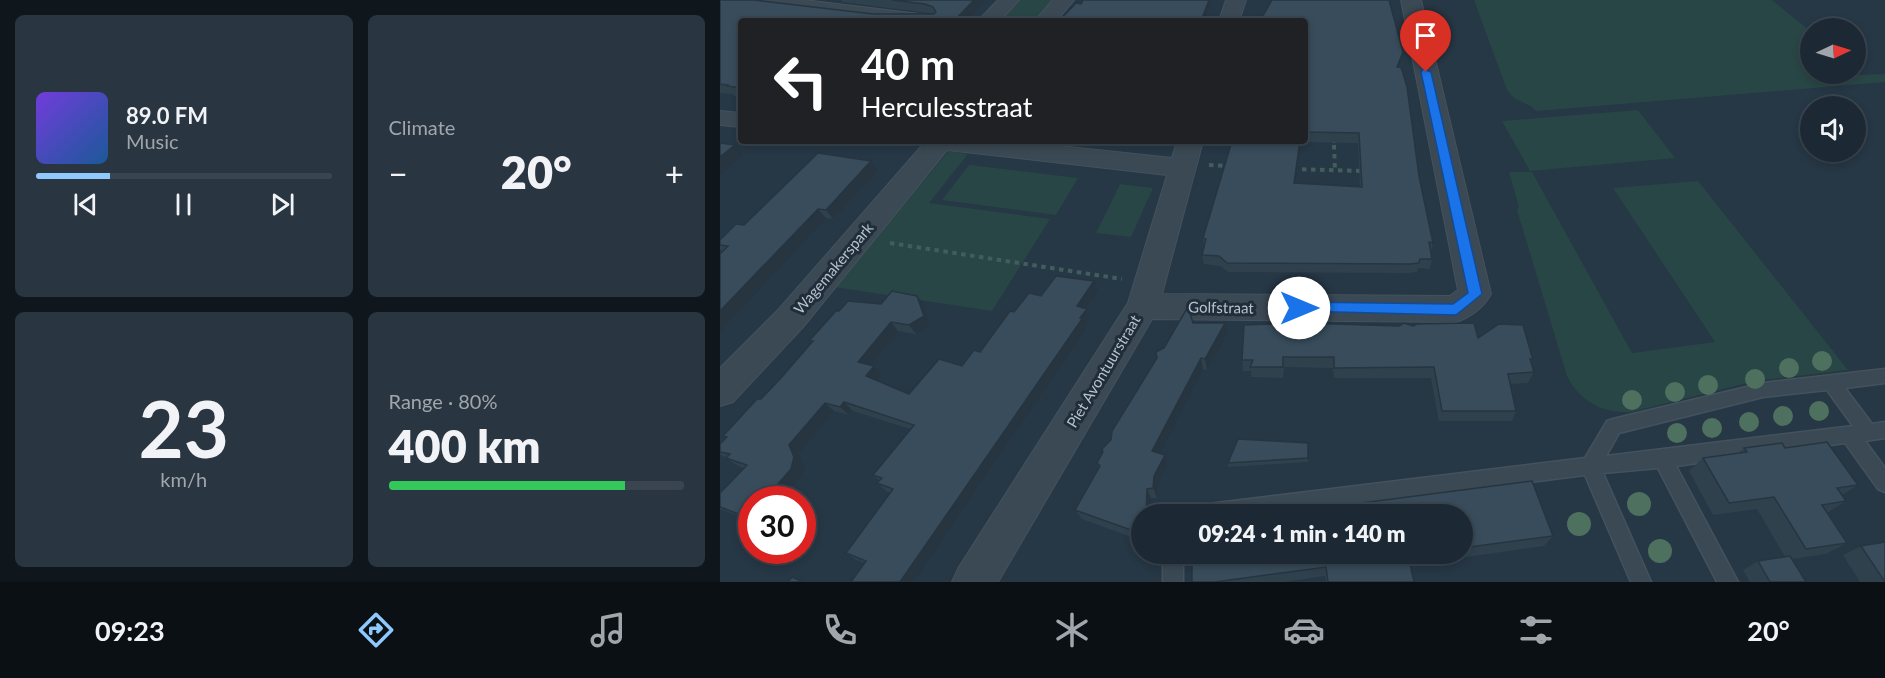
<!DOCTYPE html>
<meta charset="utf-8">
<style>
body{margin:0;font-family:Lato,sans-serif;background:#293540;color:#f1f3f6;height:100vh;display:flex;flex-direction:column;font-size:22px;white-space:nowrap}
*{box-sizing:border-box;margin:0}
p{font-size:20px;color:#a0a6ac}
.icon{flex:none;width:33px;height:33px;fill:none;stroke:currentColor;stroke-width:2;stroke-linecap:round;stroke-linejoin:round}
.map{position:relative;flex:1;overflow:hidden}
.side{display:flex;flex-direction:column;gap:15px;padding:15px;background:#0f171d;width:720px}
.side>*{flex:none}
.guide{position:absolute;left:18px;top:18px;width:570px;height:126px;border-radius:6px;box-shadow:0 3px 9px #0003,0 0 0 2px #3a454f;background:#202124;color:#fff;overflow:hidden}
.needle{width:39px;rotate:86deg}
.fabs{position:absolute;left:1080px;top:18px;display:grid;gap:12px}
.fabs a{display:grid;place-items:center;width:66px;height:66px;border-radius:50%;background:#1c2934;box-shadow:0 3px 9px #0003,0 0 0 2px #3a454f;font-size:30px}
.speed{position:absolute;left:18px;top:486px;display:flex;gap:12px;font-size:30px;font-weight:700;text-align:center}
.speed>*{display:grid;place-content:center;width:78px;height:78px;border-radius:50%;background:#1c2934;box-shadow:0 3px 9px #0003,0 0 0 2px #3a454f;line-height:1}
.speed .limit{border:9px solid #d22;background:#fff;color:#111}
.pin{position:absolute;display:grid;place-items:center;width:51px;height:51px;color:#fff;margin:-62px -26px;border-radius:50% 50% 50% 0;rotate:-45deg;box-shadow:0 0 6px #0007}
.pin .icon{rotate:45deg}
.me{position:absolute;width:66px;margin:-33px;rotate:90deg;stroke-linejoin:round;filter:drop-shadow(0 0 4px #0008)}
.turn{display:flex;align-items:center;gap:21px;height:126px;padding:0 24px;font-size:27px}
.turn .icon{width:78px;height:78px;stroke-width:2.5}
.turn b{display:block;font-size:42px;line-height:51px}
.big{font-size:45px;font-weight:800;line-height:1.1}
.side .tile{flex:1;display:flex;flex-direction:column;justify-content:center;gap:9px;min-width:0;padding:0 21px;border-radius:9px;background:#293540}
.side .dial{align-items:center;gap:0}
.dial b{font-size:78px;line-height:1}
.song{display:flex;align-items:center;gap:18px}
.cover{width:72px;height:72px;border-radius:9px;background:linear-gradient(135deg,hsl(260 70% 55%),hsl(210 70% 35%))}
.played{height:6px;border-radius:3px;background:linear-gradient(90deg,#8fc8fc 25%,#3a454f 25%)}
.keys{display:flex;justify-content:space-around;direction:ltr}
.heat{display:flex;justify-content:space-between;align-items:center;font-size:33px;direction:ltr}
.charge{height:9px;border-radius:4px;background:linear-gradient(90deg,#34c759 80%,#3a454f 0)}
.side .tiles{flex:1;display:grid;gap:15px;grid-template-columns:repeat(2,1fr)}
.trip{position:absolute;left:411px;top:504px;width:342px;height:60px;border-radius:30px;background:#1c2934;box-shadow:0 3px 9px #0003,0 0 0 2px #3a454f;font-weight:800;line-height:60px;text-align:center}
.dock{display:flex;height:96px;justify-content:space-around;align-items:center;background:#0b1015;color:#a0a6ac}
.dock .icon{width:42px;height:42px}
.dock .active{color:#8fc8fc}
.dock b{font-size:27px;color:#f1f3f6}
main{display:flex;flex:1;min-height:0}
.map>svg:first-child{display:block}
.green{fill:#284645}
.lines{fill:none;stroke-linecap:round;stroke-linejoin:round}
.service-casing{stroke:#44525d;stroke-width:3}
.minor-casing{stroke:#44525d;stroke-width:2}
.path-far1{stroke:#425d5b;stroke-width:3;stroke-dasharray:3 3;stroke-linecap:butt}
.path{stroke:#425d5b;stroke-width:4;stroke-dasharray:4.5 4.5;stroke-linecap:butt}
.service{fill:#3b4954;fill-rule:evenodd}
.minor{fill:#3b4954;fill-rule:evenodd}
.tree{fill:#4e705e}
.wall{fill:#30414e;fill-rule:evenodd}
.shaded-wall{fill:#273540}
.building{fill:#384c5b;stroke:#273540;stroke-width:1.5}
.route{fill:#1a73e8;stroke:#114b97;stroke-width:1.5}
.labels{text-anchor:middle;dominant-baseline:central;stroke-width:6;stroke-linejoin:round;paint-order:stroke}
.street-label{font-size:15px;fill:#b8c3cd;stroke:#1f2e3a}
</style>
<main>
<section class="side">
<div class="tiles">
<div class="tile">
<div class="song"><i class="cover"></i><div><b>89.0 FM</b><p>Music</p></div></div>
<div class="played"></div>
<div class="keys"><svg class="icon" aria-label="previous" viewBox="0 0 24 24"><path d="M18 5L8 12l10 7zM5 5v14"/></svg><svg class="icon" aria-label="pause" viewBox="0 0 24 24"><path d="M8 5v14M16 5v14"/></svg><svg class="icon" aria-label="next" viewBox="0 0 24 24"><path d="M6 5l10 7-10 7zM19 5v14"/></svg></div>
</div>
<div class="tile"><p>Climate</p>
<div class="heat"><a>−</a><b class="big">20°</b><a>+</a></div>
</div>
<div class="tile dial"><b>23</b><p>km/h</p></div>
<div class="tile"><p>Range · 80%</p><b class="big">400 km</b><div class="charge"></div></div>
</div>
</section>
<div class="map">
<svg width="1165" height="582" viewBox="0 0 1165 582">
<rect width="100%" height="100%" fill="#263745"/>
<path class="green" d="M300 0H335L317 21 286 20 285 17Z
M754 0H1052L1090 31V74H1136V69V75L1165 74V82L816 111C809 101 797 105 787 90Z
M918 110 955 158 810 171 782 121Z
M229 151 248 154 209 203 330 219 272 311 114 287Z
M249 165H250L358 178 336 215 222 200Z
M789 172H812L912 353 995 342 893 188 978 181 1128 370 1035 381 911 412C884 414 859 401 847 376L797 210 799 207Z
M400 184 433 188 411 237 376 233Z"/>
<g class="lines">
<g class="service-casing">
<path id="service" d="M1165 369V383L1125 388 1152 424 1165 422V438L1145 441 1165 468V492L1158 489 1125 443 956 466 1018 582H997L938 468 883 473 931 582H911L865 475 558 514H478L481 507 488 504 865 458 887 421 893 419 1043 383ZM1107 390 1133 426 886 456 899 433 1043 397Z
M443 554H463V582H443Z"/>
</g>
<g class="minor-casing">
<path id="minor" d="M25 0H84L208 15 215 17 218 21H158L35 6 28 4Z
M278 0H299L280 21H258Z
M333 0H354L336 21H315Z
M506 0H526L519 21H499Z
M681 0H701L771 294C763 308 751 317 736 322L432 319 278 582H232L239 567 408 303 447 175 227 150 83 327 13 402 0 406V368L59 309 206 141H293L452 158 457 141H483L442 294 730 296 738 290Z
M0 111 21 113V127L0 125Z"/>
</g>
<path class="path-far1" d="M614 140V147"/>
<path class="path" d="M614 145 615 171
M489 165 508 166
M573 169 643 171
M170 243 402 279"/>
<use href="#service" class="service"/>
<use href="#minor" class="minor"/>
</g>
<g class="tree">
<circle cx="1102" cy="361" r="10"/>
<circle cx="1069" cy="368" r="10"/>
<circle cx="1035" cy="379" r="10"/>
<circle cx="988" cy="385" r="10"/>
<circle cx="955" cy="392" r="10"/>
<circle cx="912" cy="400" r="10"/>
<circle cx="1099" cy="411" r="10"/>
<circle cx="1063" cy="416" r="10"/>
<circle cx="1029" cy="422" r="10"/>
<circle cx="992" cy="428" r="10"/>
<circle cx="957" cy="433" r="10"/>
<circle cx="919" cy="504" r="12"/>
<circle cx="859" cy="524" r="12"/>
<circle cx="940" cy="551" r="12"/>
</g>
<path class="wall" d="M0 0 153 14H213L209 13 122 2 121 0H266L247 21H21V96H14L13 94 0 93Z
M585 21 682 61 680 67 699 176 713 243 711 252 712 259 710 269 698 268 697 272 688 273 508 272 500 266 484 264 482 255 484 247 483 238 512 141H585ZM581 142 638 143 640 187 576 183Z
M158 171 113 219 106 218 2 251 0 249V240L24 225Z
M378 290 365 309H367L370 318 365 326 366 328 145 563 136 560 126 553 171 493 166 491 157 483 160 481 153 475 190 429 133 411 129 415 114 411 79 453 85 465 81 476 62 500H32V521L0 509V493L24 468 18 466 0 454V444L6 438 3 436 41 399 61 378 92 343 89 341 119 311 161 304 204 305 210 325 196 334 178 331 151 365 162 374 157 381 189 394 242 366 260 352 294 312 321 296Z
M473 323H505L507 334 487 370 483 369 439 453 445 455 448 465 438 485 437 498H431V514H422V541L362 519 355 510 379 468 377 463 391 440 444 348Z
M693 326 758 338 813 360 811 363 814 372 808 383 790 384 796 411 792 421H719L711 378H614L613 368 564 367 563 378 531 377V371H523L522 360Z
M588 443V462L508 467V463Z
M1024 448H1065L1138 485 1122 495 1126 501 1107 513 1127 543 1106 554 1072 559 1086 582H1030L1023 570 1038 561 1065 557 1037 509 993 515 969 471 983 458 1017 454Z
M742 514 833 536 824 546 690 565 694 582H606L605 576 564 582H472V554H742Z
M1141 546 1165 582H1140L1123 555Z"/>
<path class="shaded-wall" d="M254 0H266L247 21H234Z
M489 0H492L485 21H481Z
M683 52 682 61 676 76 677 67Z
M580 141 581 142 575 192 574 183Z
M15 145 23 155 0 174V157Z
M151 161 158 171 113 219 106 210Z
M98 209 106 218 0 331V311Z
M374 281 378 290 361 315 357 306Z
M197 296 204 305 210 325 196 334 189 325Z
M367 309 370 318 365 326 366 328 193 582H180Z
M171 322 178 331 146 371 138 362Z
M505 323 507 334 487 370 485 359Z
M481 358 483 369 436 461 432 451Z
M154 366 162 374 154 385 146 376Z
M124 402 133 411 129 415 120 407Z
M105 403 114 411 79 453 85 465 81 476 62 500H44L69 445Z
M445 455 448 465 438 485 437 498 433 488 434 476Z
M427 489 431 498V514H426Z"/>
<path class="building" d="M0 0H34L153 14H214L216 12 213 7 205 4 172 0H254L234 21H21V88L7 86 8 85 0 84Z
M363 0H489L481 21H339L356 3 361 4Z
M552 0H669L683 52 677 67H681L687 87 699 176 713 243 709 242 712 259H700L699 263 690 264 507 263 499 256 482 255 486 239 483 238 512 141H580L574 183 642 187 639 133 585 132V21H540Z
M0 143 15 145 0 157Z
M98 153 151 161 106 210 98 209 0 311V254L8 246 0 245V240L16 224 24 225Z
M336 276 374 281 357 306 367 309 360 318 362 319 180 582H131L146 561 126 553 173 489 157 483 162 478 153 475 194 425 124 402 120 407 105 403 69 445 74 457 71 469 44 500H32V514L29 518 0 507V493L27 465 6 458 10 454 0 452V444L7 437 3 436 37 399H41L61 378 93 341H89L116 311H119L128 301 161 304 172 291 197 296 204 316 189 325 171 322 138 362 154 366 146 376 189 394 219 359 242 366 254 350 260 352 290 311 294 312 309 293 321 296Z
M466 310H469L473 323H505L485 359 481 358 432 451 445 455 434 476 433 488 427 489 426 514H422V534L355 510 380 466 377 463 383 452 382 449 391 440 392 431 437 358 436 352 444 348Z
M583 323 679 326 684 323 693 326 697 324 754 323 758 338 779 324 803 325 813 360 810 359 814 372 788 374 796 411H722L714 367 614 368V357H563V367H530L533 360H522L524 325Z
M518 439 588 443V458L508 463Z
M1107 442 1138 485 1117 488 1126 501 1102 505 1127 543 1086 549 1054 497 1009 503 983 458 1027 452 1024 448 1062 443 1065 448Z
M812 481 833 536 742 548V514H556Z
M1165 542V582L1141 546Z
M472 554H704L688 556 694 582H608L606 567 495 582H472Z
M1070 556 1086 582H1050L1038 561Z
M72 577 83 582H68Z"/>
<path class="route" d="M703 69 711 72 762 294 736 315 575 311 572 308 579 302 733 304 748 293 701 72Z"/>
<g class="labels">
<g class="street-label">
<text transform="translate(113 268) rotate(-50)">Wagemakerspark</text>
<text transform="translate(501 307) rotate(1)">Golfstraat</text>
<text transform="translate(383 371) rotate(-59)">Piet Avontuurstraat</text>
</g>
</g>
</svg>
<div class="fabs">
<a><svg class="needle" viewBox="-14 -14 28 28"><path d="M0-13l5 13h-10z" fill="#e53935"/><path d="M0 13l5-13h-10z" fill="#a0a6ac"/></svg></a>
<a><svg class="icon" aria-label="sound" viewBox="0 0 24 24"><path d="M4 9h4l5-4v14l-5-4H4zM17 9q2 3 0 6"/></svg></a>
</div>
<div class="speed"><div class="limit">30</div></div>
<div class="pin" style="left:706px;top:72px;background:#d93025"><svg class="icon" aria-label="arrive" viewBox="0 0 24 24"><path d="M6 21V4h12l-3 4 3 4H6"/></svg></div>
<svg class="me" style="left:579px;top:308px" viewBox="-20 -20 40 40"><circle r="19" fill="#fff"/><path d="M0-13L10 11 0 6-10 11z" fill="#1a73e8"/></svg>
<div class="trip">09:24 · 1 min · 140 m</div>
<div class="guide">
<div class="turn"><svg class="icon" aria-label="left" viewBox="0 0 24 24"><path d="M17 20v-9H6M10 6l-5 5 5 5"/></svg><div><b>40 m</b>Herculesstraat</div></div>
</div>
</div>
</main>
<nav class="dock">
<b>09:23</b>
<svg class="icon active" aria-label="directions" viewBox="0 0 24 24"><path d="M12 3l9 9-9 9-9-9zM9 14v-3h6M13 9l2 2-2 2"/></svg>
<svg class="icon" aria-label="music" viewBox="0 0 24 24"><path d="M9 18V5l10-2v13"/><circle cx="6" cy="18" r="3"/><circle cx="16" cy="16" r="3"/></svg>
<svg class="icon" aria-label="phone" viewBox="0 0 24 24"><path d="M5 4h4l2 5-3 2q2 4 5 5l2-3 5 2v4C11 20 4 13 5 4z"/></svg>
<svg class="icon" aria-label="climate" viewBox="0 0 24 24"><path d="M12 3v18M4 7l16 10M4 17L20 7"/></svg>
<svg class="icon" aria-label="car" viewBox="0 0 24 24"><path d="M5 17H2v-5l4-1 3-4h7l3 4 3 1v5h-3M9 17h6M6 11h13"/><circle cx="7" cy="17" r="2"/><circle cx="17" cy="17" r="2"/></svg>
<svg class="icon" aria-label="filters" viewBox="0 0 24 24"><path d="M4 7h16M4 17h16"/><circle cx="9" cy="7" r="2"/><circle cx="15" cy="17" r="2"/></svg>
<b>20°</b>
</nav>
